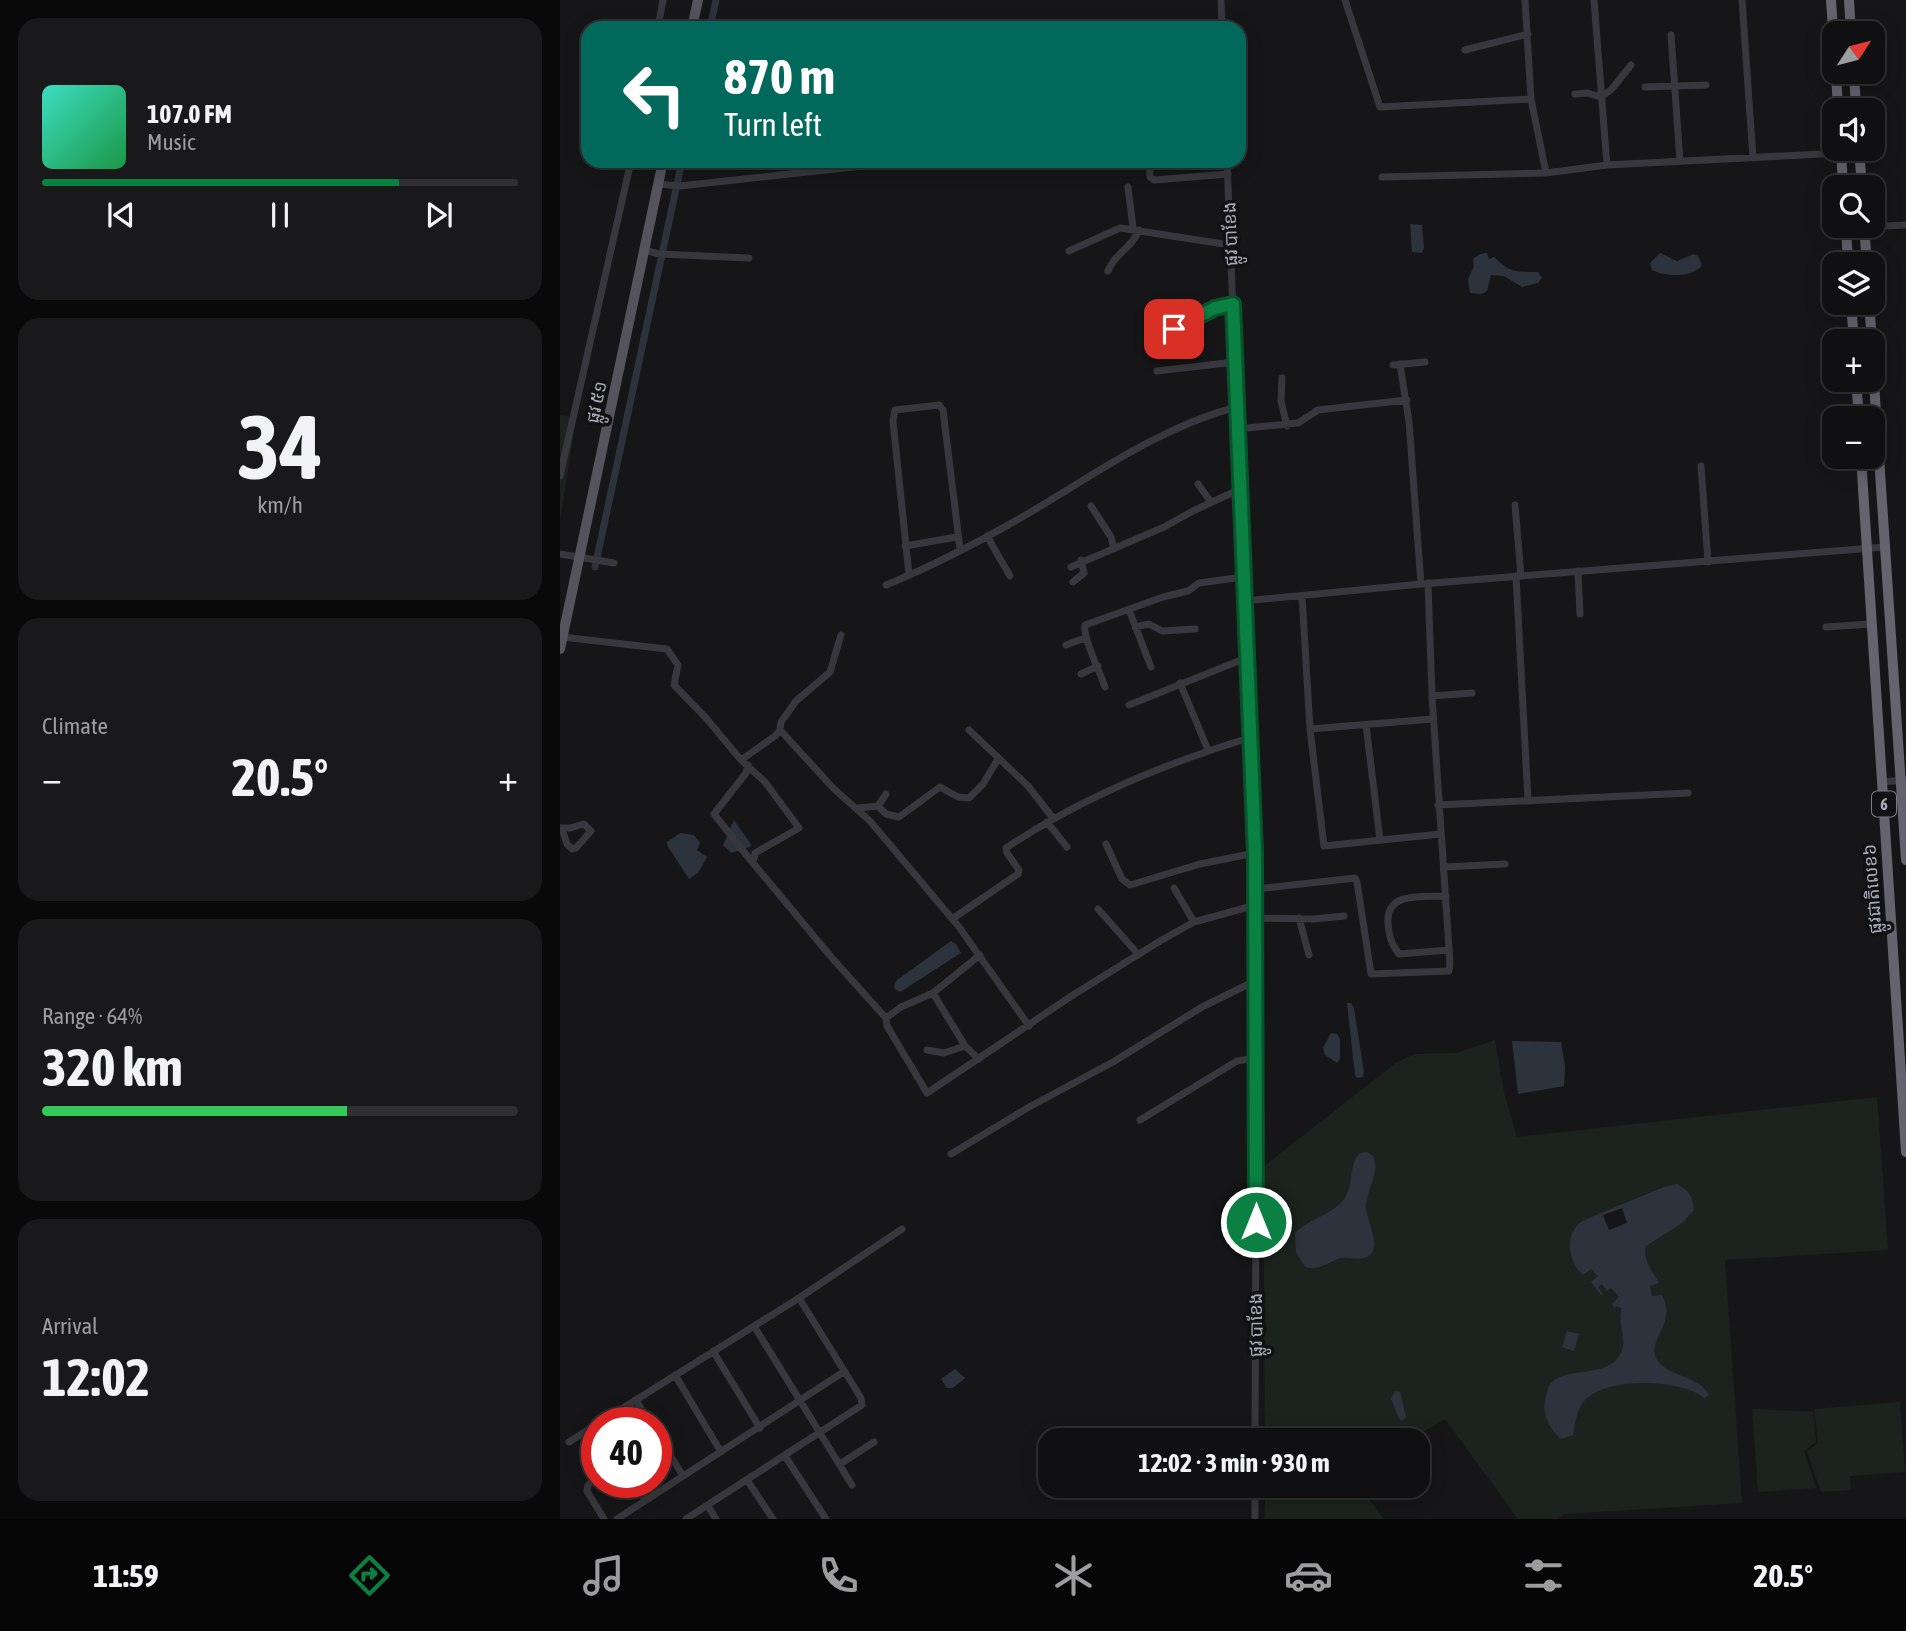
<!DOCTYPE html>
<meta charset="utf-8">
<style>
body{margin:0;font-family:"Asap Condensed","Noto Sans Khmer",sans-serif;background:#19191b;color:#f1f3f6;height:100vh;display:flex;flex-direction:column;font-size:26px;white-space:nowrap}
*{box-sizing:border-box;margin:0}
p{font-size:23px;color:#9c9d9f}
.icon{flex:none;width:38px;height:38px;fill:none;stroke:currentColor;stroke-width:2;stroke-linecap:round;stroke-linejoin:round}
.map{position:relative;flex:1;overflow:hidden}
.side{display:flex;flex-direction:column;gap:18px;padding:18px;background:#09090a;width:560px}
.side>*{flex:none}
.hud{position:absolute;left:21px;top:21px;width:665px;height:147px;border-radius:21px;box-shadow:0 4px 18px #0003,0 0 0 2px #303032;background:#00695c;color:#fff;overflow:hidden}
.needle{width:46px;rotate:54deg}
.controls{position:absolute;left:1262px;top:21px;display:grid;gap:14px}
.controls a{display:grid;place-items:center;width:63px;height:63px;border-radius:14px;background:#101012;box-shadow:0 4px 18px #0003,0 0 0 2px #303032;font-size:35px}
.speed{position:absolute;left:21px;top:1407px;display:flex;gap:14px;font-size:35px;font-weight:700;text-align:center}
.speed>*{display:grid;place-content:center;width:91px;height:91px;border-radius:50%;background:#101012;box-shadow:0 4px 18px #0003,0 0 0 2px #303032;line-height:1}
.speed .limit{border:10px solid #d22;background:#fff;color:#111}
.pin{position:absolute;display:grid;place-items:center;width:60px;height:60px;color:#fff;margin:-30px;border-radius:14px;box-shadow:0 4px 10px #0006}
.me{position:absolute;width:77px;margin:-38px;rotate:0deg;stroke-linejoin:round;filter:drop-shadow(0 0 5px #0008)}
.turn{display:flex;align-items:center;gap:24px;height:147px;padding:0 28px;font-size:32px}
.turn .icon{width:91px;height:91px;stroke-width:2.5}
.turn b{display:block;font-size:49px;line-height:60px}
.big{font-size:52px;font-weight:700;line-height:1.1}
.side .widget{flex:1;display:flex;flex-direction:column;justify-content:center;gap:10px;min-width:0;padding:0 24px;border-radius:21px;background:#19191b}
.side .dial{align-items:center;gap:0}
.dial b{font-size:91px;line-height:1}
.song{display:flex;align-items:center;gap:21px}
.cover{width:84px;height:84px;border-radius:10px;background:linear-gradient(135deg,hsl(170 70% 55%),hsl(140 70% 35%))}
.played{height:7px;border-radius:4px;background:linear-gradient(90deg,#0b8043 75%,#303032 75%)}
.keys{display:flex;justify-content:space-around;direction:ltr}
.heat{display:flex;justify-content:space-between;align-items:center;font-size:38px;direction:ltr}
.charge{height:10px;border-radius:5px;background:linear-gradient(90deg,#34c759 64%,#303032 0)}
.trip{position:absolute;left:478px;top:1428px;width:392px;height:70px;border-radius:21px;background:#101012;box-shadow:0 4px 18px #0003,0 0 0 2px #303032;font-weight:700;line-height:70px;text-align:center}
.menu{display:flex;height:112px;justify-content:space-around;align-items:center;background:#060607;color:#9c9d9f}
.menu .icon{width:49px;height:49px}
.menu .on{color:#0b8043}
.menu b{font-size:32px;color:#f1f3f6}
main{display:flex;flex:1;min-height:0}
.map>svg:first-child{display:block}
.green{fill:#1c231e}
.water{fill:#2c333c}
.pier{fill:#161618}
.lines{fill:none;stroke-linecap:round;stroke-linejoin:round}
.canal{stroke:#2c333c;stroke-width:7}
.minor{stroke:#37373d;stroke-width:7}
.major{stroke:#53545c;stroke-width:10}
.highway{stroke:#63646e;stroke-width:10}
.route-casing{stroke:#07532c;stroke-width:18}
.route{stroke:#0b8043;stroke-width:12}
.labels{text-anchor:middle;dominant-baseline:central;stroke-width:7;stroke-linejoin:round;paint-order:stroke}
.shield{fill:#111113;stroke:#7b7d86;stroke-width:2}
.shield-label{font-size:16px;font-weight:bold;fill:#a8abb8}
.street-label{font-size:18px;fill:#a8abb8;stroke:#111113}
</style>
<main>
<section class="side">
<div class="widget">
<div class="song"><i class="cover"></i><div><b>107.0 FM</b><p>Music</p></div></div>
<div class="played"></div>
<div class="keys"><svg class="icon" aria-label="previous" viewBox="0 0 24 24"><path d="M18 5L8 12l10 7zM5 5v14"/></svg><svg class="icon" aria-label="pause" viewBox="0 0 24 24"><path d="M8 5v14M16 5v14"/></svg><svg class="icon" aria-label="next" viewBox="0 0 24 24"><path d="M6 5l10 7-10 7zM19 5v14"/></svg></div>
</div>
<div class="widget dial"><b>34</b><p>km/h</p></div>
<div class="widget"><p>Climate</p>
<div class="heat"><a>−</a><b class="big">20.5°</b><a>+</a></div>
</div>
<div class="widget"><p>Range · 64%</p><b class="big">320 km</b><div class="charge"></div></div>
<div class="widget"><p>Arrival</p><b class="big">12:02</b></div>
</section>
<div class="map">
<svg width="1346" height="1519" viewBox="0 0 1346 1519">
<rect width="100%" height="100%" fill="#161618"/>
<path class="green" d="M0 415 16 418 0 521Z
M935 1040 944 1093 957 1137 1317 1097 1328 1250 1165 1260 1182 1503 1005 1514 998 1519H958L885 1419 849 1440H705L703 1167 837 1062 855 1054 896 1053Z
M1340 1402 1345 1472 1290 1476 1291 1490 1261 1492 1247 1452 1258 1443 1254 1409Z
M1192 1409 1253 1412 1256 1442 1244 1451 1256 1488 1198 1492Z
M705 1486H799L824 1519H705Z"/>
<path class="water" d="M850 224 862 225 864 248 862 253 852 252Z
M927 253 929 259 934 257C937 259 940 263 943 265 952 273 966 272 978 272L982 278 978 283 962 287 944 276 931 275 927 291 922 294 910 293 908 279 914 266 913 259 920 254Z
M1100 253 1117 261 1134 254 1138 256 1142 265C1133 278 1105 277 1092 270L1090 263Z
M174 820 191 844 190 847 171 853 163 845Z
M120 833 134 835 140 843 137 850 147 857 138 873 129 879 107 845V842Z
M391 941 396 944 401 953 340 992 335 989 334 985 337 980Z
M787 1003H791L794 1008 804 1072 803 1077 797 1078 795 1075Z
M771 1033 777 1034 780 1039V1059L777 1063 765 1055 763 1048Z
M952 1041 1001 1042 1005 1066 1004 1086 958 1094Z
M807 1152 813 1156C820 1172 808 1187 806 1204 804 1219 827 1251 804 1258 797 1260 789 1257 781 1258 768 1262 759 1271 745 1267L736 1252 735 1233C749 1218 775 1215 786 1196 794 1182 788 1166 800 1153Z
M1117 1184C1129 1191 1133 1196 1134 1210L1122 1223 1086 1246C1082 1261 1093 1271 1099 1283L1090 1286 1092 1296 1102 1295C1117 1324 1087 1339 1096 1358 1107 1378 1138 1374 1149 1395L1144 1398C1122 1378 1039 1376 1022 1404 1016 1413 1015 1425 1013 1435L1001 1439C991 1430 982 1415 985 1401 986 1397 987 1390 989 1386 1001 1366 1042 1378 1057 1359 1071 1342 1056 1325 1062 1308L1056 1306 1055 1308 1052 1304 1059 1297 1051 1288 1047 1291 1042 1284 1038 1287 1043 1294 1041 1295 1031 1282 1038 1276 1031 1269 1023 1275C1007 1261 1004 1231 1024 1220L1104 1187Z
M1007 1331 1019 1334 1014 1351 1002 1347Z
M395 1369 405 1378 393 1388H387L381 1379Z
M835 1391 840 1392 846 1417 843 1421 839 1419 831 1399Z"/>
<path class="pier" d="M1062 1208 1067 1223 1049 1230 1043 1215Z"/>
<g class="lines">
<path class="canal" d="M150 28 156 0
M35 567 122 161"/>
<path class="minor" d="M661 0 662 28
M785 0 820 107 971 99
M965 0 971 99 986 173
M1034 0 1047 165
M1182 0 1193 158
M98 28 103 0
M1111 35 1120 161
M905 50 968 34
M1085 87 1146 85
M1015 94 1027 93 1041 97 1051 90 1071 65
M589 161 590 177 594 180 668 174
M667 161 697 918 695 1440
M822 177 986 173 1047 165 1281 153
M98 184 120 186 348 161
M568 187 573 228
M1304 227 1346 225
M84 250 99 254 189 258
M509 251 560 228 670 245
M548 271C555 253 572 248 579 230
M592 335 614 329 661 305 672 304
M840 364 849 422 861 584
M833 365 865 362
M597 371 675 362
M722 378 721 401 727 426
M677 429 738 423 758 410 847 400
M1141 466 1148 562
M0 476 71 161
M638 484 651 502
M955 505 961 576
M531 506 551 537 554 549
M427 536 450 576
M345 546 397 537
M0 554 54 563
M511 567 604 527 633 511 680 489
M1018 571 1020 614
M349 575 333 421 335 410 379 405 383 410 400 549
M956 576 968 801
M513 582 524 573 521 560
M326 585C375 565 423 540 469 513 537 473 599 428 676 407
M742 596 750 729 764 846 880 834
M684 601 861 584 1325 547
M569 610 591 667
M575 627 589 624 602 631 635 629
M1266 627 1311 624
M2 637 107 649 118 665 114 685 146 718 181 760 215 736 220 730 221 722 236 701 270 672 281 635
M506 645 525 638
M521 674 538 666
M620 683 648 750
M545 687C540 672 522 636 525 625L603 597 628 591 639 583 683 577
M872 696 912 693
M569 705 686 658
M806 725 820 840
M750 729 873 719
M220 730 274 789 310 821 399 927 469 1026
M409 730 468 786 493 818
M181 760 205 782 239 828 195 853 193 863 272 958 326 1018 327 1026 367 1093 513 995 600 941 634 922 696 905
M188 765 186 773 154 814 192 862
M1322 782 1346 780
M878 805 1128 793
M318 806 326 814 339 817 380 787 398 797 409 798 423 784 438 759
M298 808 318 806 326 794
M487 822 507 847
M0 828H10L24 824 31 831 16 848 12 849 7 844 2 829
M546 844 562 879 570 885 640 864 695 853
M884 867 945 864
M614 888 634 922
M696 889 795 878 797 882 811 974 889 971 890 964 872 696 868 583
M886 896C863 897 826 891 828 923 829 936 831 944 839 954L889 950
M538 909 578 954
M697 918 754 919 784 916
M739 918 749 955
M392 919 458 874 459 870 447 853 446 848C518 800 606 763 689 738
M373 993 405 1046 419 1059
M326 1018 341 1007 373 993 420 955
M367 1050 384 1053 405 1046
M580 1120 677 1061 696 1058
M391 1154 469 1107 553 1062 642 1007 697 980
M194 1326 292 1485
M153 1351 200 1428
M115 1375 161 1452
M76 1400 90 1423
M39 1423 239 1298 342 1229
M96 1432 123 1476
M9 1442 37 1424
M225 1456 266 1519
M280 1464 314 1442
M37 1477 28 1485 27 1491 44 1519
M187 1480 213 1519
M74 1482 85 1500
M148 1506 156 1519
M57 1519 285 1371
M126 1519 302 1405 301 1398 239 1298
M695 1519V1486"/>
<path class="major" d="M132 28 138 0
M0 649 103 161"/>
<path class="highway" d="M1271 0 1274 44
M1289 0 1291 33
M1276 72 1278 110
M1294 72 1296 110
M1281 149 1283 187
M1299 149 1302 187
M1286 226 1288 264
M1304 226 1307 264
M1291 303 1294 341
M1309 303 1312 341
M1312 353 1346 860
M1296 380 1299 418
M1301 457 1346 1152"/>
</g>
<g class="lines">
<g class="route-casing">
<path id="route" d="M614 329 655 308 673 304 695 853 696 1222"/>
</g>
<use href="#route" class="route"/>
</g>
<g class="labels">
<rect class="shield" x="1312" y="791.5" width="24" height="25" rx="5"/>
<g class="shield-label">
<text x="1324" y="804">6</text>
</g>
<g class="street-label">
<text transform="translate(670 234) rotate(-92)">ផ្លូវ បាខែង</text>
<text transform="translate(36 402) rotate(-78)">ផ្លូវ ៥១</text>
<text transform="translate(1312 889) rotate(-94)">ផ្លូវជាតិលេខ៦</text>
<text transform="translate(695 1325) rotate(-90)">ផ្លូវ បាខែង</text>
</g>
</g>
</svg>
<div class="controls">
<a><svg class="needle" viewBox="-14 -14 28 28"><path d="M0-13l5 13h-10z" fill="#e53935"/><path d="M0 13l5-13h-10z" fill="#9c9d9f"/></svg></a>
<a><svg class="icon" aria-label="sound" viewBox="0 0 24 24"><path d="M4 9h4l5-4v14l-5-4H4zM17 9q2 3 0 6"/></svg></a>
<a><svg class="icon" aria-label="search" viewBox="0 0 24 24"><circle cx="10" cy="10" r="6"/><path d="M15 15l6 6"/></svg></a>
<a><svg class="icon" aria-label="layers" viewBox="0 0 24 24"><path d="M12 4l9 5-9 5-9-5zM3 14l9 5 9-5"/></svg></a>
<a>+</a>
<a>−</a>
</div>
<div class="speed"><div class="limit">40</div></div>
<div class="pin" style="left:614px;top:329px;background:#d93025"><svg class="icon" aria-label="arrive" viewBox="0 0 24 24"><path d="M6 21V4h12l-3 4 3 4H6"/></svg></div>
<svg class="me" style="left:696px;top:1222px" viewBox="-20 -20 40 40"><circle r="17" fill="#0b8043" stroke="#fff" stroke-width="3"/><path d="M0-11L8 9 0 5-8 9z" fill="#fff"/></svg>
<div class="trip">12:02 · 3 min · 930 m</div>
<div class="hud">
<div class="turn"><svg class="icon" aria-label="left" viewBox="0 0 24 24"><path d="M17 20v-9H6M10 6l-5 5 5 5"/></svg><div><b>870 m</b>Turn left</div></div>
</div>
</div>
</main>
<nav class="menu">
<b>11:59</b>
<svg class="icon on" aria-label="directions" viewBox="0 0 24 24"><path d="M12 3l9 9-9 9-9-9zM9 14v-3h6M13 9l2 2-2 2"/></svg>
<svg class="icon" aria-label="music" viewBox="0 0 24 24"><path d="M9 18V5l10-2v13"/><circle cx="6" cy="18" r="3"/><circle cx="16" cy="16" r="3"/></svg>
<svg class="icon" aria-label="phone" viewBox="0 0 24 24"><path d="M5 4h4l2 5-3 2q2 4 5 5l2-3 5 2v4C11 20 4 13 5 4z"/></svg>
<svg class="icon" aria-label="climate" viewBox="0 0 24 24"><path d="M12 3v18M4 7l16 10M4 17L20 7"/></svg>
<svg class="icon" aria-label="car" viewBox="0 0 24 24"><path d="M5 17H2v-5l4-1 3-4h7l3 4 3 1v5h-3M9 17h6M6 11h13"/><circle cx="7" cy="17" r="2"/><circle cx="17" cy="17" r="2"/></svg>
<svg class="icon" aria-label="filters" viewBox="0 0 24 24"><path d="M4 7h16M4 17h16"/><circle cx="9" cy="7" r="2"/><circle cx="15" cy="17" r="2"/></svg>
<b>20.5°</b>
</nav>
